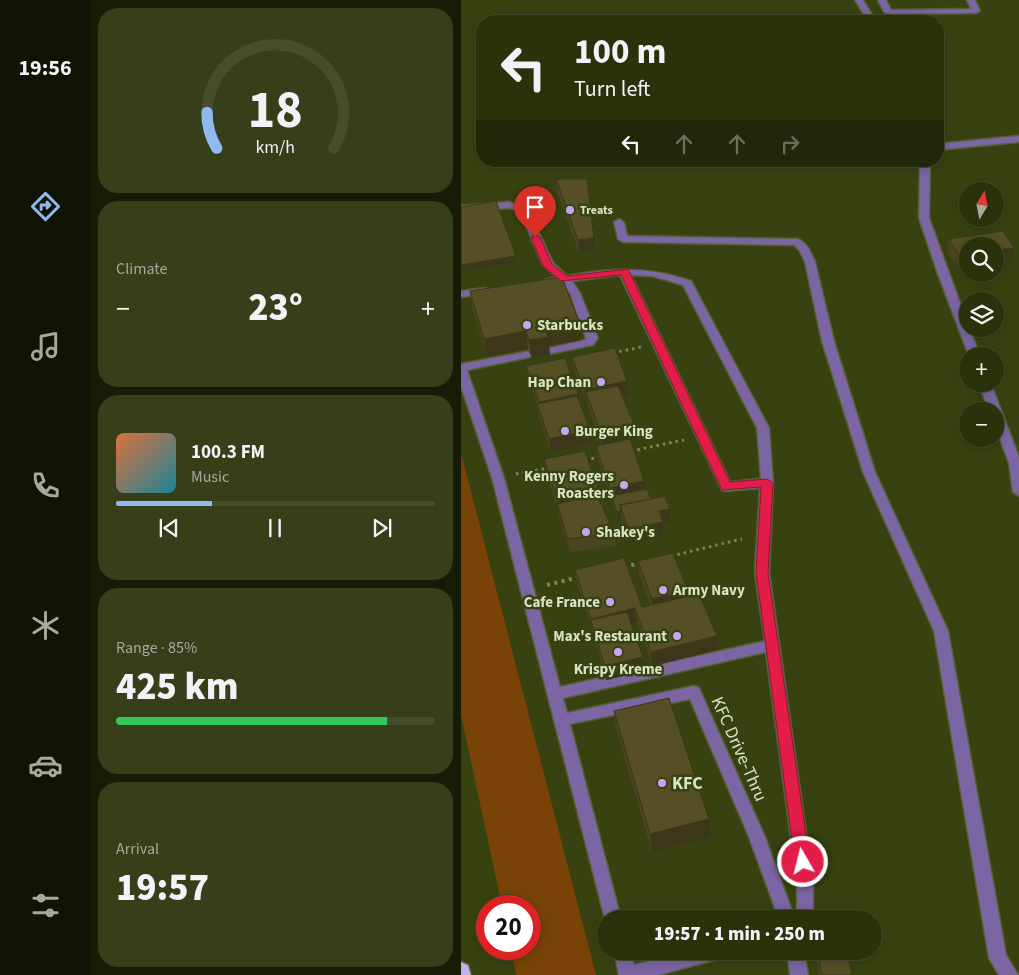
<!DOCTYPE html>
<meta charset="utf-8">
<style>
body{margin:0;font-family:"Source Sans 3",sans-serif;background:#363e1a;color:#f1f3f6;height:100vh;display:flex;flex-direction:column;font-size:19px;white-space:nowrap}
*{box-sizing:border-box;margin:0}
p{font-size:16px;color:#a5aa9d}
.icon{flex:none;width:28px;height:28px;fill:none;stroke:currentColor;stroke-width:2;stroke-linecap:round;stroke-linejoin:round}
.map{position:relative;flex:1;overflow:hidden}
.panel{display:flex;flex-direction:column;gap:8px;padding:8px;background:#171c07;width:371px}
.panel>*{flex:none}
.hud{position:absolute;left:15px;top:15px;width:468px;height:152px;border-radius:20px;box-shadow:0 2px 12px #0003,0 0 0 1px #464d2d;background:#2a320c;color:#f1f3f6;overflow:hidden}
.needle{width:32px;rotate:10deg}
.fabs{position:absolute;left:498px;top:182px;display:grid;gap:10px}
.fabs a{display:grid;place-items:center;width:45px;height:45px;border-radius:50%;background:#2a320c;box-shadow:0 2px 12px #0003,0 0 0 1px #464d2d;font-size:25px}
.speed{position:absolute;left:15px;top:895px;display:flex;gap:10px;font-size:25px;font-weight:700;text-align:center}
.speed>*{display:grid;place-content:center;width:65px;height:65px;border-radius:50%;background:#2a320c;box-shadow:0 2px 12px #0003,0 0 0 1px #464d2d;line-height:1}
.speed .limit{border:8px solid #d22;background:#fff;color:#111}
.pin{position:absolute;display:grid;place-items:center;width:42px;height:42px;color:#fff;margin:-51px -21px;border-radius:50% 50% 50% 0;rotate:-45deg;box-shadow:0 0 5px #0007}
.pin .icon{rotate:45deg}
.me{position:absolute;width:55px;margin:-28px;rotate:352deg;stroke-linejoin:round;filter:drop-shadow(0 0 4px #0008)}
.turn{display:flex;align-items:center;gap:18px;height:105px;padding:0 15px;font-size:22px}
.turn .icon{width:65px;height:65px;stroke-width:2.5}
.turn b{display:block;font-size:35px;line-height:42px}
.lanes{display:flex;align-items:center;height:48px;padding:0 15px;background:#0003;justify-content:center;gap:25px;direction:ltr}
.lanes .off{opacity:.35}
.big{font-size:38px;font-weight:800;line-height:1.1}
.panel .widget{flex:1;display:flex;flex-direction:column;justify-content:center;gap:8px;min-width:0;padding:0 18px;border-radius:20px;background:#363e1a}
.panel .dial{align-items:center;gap:0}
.dial svg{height:130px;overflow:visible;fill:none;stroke:#464d2d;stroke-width:7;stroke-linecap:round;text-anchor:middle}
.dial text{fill:#f1f3f6;stroke:none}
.song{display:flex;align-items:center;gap:15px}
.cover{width:60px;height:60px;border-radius:8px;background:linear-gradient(135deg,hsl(20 70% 55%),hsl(190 70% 35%))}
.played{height:5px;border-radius:2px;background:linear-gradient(90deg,#90b9f0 30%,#464d2d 30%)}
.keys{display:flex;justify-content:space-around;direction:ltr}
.heat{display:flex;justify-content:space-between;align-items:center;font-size:28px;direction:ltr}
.charge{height:8px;border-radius:4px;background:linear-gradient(90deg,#34c759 85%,#464d2d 0)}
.trip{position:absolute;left:136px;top:910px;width:285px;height:50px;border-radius:25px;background:#2a320c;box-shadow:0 2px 12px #0003,0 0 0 1px #464d2d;font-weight:800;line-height:50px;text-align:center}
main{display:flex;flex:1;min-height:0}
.tab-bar{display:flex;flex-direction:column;width:90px;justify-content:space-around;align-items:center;background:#111405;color:#a5aa9d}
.tab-bar .icon{width:35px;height:35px}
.tab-bar .on{color:#90b9f0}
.tab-bar b{font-size:22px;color:#f1f3f6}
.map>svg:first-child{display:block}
.green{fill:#794308}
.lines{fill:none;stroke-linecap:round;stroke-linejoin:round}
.service-casing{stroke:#555f31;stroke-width:3}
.tertiary-casing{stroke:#555f31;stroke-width:3}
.motorway-casing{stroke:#555f31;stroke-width:3}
.path-far1{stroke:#7c855d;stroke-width:3;stroke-dasharray:2.5 4;stroke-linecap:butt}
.path{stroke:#7c855d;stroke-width:4;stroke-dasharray:3 4.5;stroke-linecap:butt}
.service{fill:#7b65a3;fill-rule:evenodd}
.tertiary{fill:#7b65a3;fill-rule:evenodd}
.motorway{fill:#c3afea;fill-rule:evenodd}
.wall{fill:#4a4420}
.shaded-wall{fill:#3c371a}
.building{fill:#564f25;stroke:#3c371a}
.route{fill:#e11d48;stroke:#92132f}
.poi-dot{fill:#c2a8f2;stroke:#384210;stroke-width:2}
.labels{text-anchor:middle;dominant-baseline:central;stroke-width:5;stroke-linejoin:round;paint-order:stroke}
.far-poi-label{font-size:12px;font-weight:bold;fill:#dae2c7;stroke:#384210;text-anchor:start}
.poi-label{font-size:15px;font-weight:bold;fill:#dae2c7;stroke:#384210;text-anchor:start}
.near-street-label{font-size:18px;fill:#dae2c7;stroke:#384210}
.near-poi-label{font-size:18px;font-weight:bold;fill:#dae2c7;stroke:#384210;text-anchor:start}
</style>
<main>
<nav class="tab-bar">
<b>19:56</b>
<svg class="icon on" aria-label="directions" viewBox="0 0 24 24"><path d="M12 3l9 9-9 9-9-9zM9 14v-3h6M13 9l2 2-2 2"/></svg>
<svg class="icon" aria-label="music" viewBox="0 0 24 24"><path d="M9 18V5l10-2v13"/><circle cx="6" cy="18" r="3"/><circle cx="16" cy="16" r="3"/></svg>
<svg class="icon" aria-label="phone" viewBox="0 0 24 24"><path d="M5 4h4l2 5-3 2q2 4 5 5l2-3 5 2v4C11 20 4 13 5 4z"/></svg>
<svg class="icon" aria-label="climate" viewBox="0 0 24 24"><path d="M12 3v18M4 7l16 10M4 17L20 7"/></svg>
<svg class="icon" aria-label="car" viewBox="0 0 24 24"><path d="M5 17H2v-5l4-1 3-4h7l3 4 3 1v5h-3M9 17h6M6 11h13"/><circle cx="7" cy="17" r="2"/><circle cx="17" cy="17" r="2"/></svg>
<svg class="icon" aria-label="filters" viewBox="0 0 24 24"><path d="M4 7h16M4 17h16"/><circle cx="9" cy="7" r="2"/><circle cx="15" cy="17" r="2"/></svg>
</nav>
<section class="panel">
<div class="widget dial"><svg viewBox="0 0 100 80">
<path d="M14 69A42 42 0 1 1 86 69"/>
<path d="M14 69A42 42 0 0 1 8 47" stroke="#90b9f0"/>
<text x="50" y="56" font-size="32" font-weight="700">18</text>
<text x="50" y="72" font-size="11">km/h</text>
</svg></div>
<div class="widget"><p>Climate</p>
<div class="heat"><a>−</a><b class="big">23°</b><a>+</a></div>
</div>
<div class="widget">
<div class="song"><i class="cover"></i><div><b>100.3 FM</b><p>Music</p></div></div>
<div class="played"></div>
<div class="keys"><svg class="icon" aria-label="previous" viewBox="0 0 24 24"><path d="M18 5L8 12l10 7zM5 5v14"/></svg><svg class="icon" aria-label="pause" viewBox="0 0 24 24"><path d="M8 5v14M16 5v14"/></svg><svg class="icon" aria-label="next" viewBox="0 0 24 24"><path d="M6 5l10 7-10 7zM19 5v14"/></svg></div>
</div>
<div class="widget"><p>Range · 85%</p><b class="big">425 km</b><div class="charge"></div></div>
<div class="widget"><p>Arrival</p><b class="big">19:57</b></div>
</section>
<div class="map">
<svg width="558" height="975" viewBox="0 0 558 975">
<rect width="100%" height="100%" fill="#384210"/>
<path class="green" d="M0 453 135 975H55L50 949H69V906H41L0 715Z"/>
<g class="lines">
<g class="service-casing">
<path id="service" d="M417 0H425L430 10 510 9 506 0H514L519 11 515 13 427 14 423 12Z
M558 136V142L476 150V144Z
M47 202 65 206 92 263 106 276C151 268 186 266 230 281L308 428 312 483 308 573 352 882V919H336V882L305 652 102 698 106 713 233 686 238 688 304 837 334 919H318L288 837 229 699 109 724 160 919H145V922L144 919 31 478 0 386V364L69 351 75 354 69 357 6 370 43 478 99 687 304 641 294 573 299 488 265 491 261 490 159 275 111 281 119 293 137 338 132 345 88 354 84 353 82 351 84 349 124 340 125 338 109 293 101 283 87 285 82 282 83 280 96 277 82 265 58 210 47 208 0 212V206ZM170 275 191 276 222 285 296 428 300 479 269 482Z
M158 219 163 222 166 236 336 239C346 242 350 253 354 262L373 341 414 472 487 631 545 955 557 975H538L528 958 473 631 402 472 361 341 344 262 339 251 333 245 162 242 157 239 153 222Z
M25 288 30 291 29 293 0 297V291Z
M153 951H170L173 965 226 951H265L263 957 257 959 197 975H158Z
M326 951H343L347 975H329Z"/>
</g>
<g class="tertiary-casing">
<path id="tertiary" d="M394 0H402L415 21H407Z
M459 161H469L468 218 506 322V329H509L519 356H508L477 274 458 218Z
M518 384H530L558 457V496L552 492 548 463 534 425V411H528Z"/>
</g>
<g class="motorway-casing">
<path id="motorway" d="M0 962 7 965 10 975H0Z"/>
</g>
<path class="path-far1" d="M152 353 180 347
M170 451 223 440
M124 460 140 457
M55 474 88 468
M210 556 281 539"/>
<path class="path" d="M163 567 179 563
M86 585 118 577"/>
<use href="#service" class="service"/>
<use href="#tertiary" class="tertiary"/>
<use href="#motorway" class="motorway"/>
</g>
<path class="wall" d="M95 179 134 251 118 253 96 192Z
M488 239 551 261 506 246V267L496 268 486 252Z
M9 291 118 322 120 340 88 346 89 355 71 359 67 349 26 357 12 310Z
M111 357 167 395 161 396 174 438 153 442 184 489 190 499 209 522 202 524 203 535 168 543 160 518 157 519 137 459 135 446 140 445 126 403H125L113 370Z
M65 366 117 394 118 401 129 430 130 444 90 453 78 418 77 408 67 379Z
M83 459 139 503 153 533 155 546 109 552 98 517 97 509 85 473Z
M177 561 227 591V596L256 636V650L191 666 176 622 170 623 182 657 183 671 145 680 132 634 131 629 116 583 114 570 181 607 189 605 178 575Z
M153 711 249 837 191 852 155 729Z
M354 951H386L391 975H358Z"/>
<path class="shaded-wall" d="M133 238 134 251 118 253 117 240Z
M553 248 551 261 534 263V250Z
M506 254V267L496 268 498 255Z
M55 256 56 262 0 272V265Z
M118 322 120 340 88 346 89 355 71 359 68 340 83 328Z
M65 331 67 349 26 357 23 339Z
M166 381 167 395 129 403 125 392 126 403H125L123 390Z
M117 394 119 407 79 411 78 402Z
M173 424 174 438 141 445 139 431Z
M129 430 130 444 90 453 88 439Z
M183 481 184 494 150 496V501L149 488Z
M138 491 140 505 98 509 97 500Z
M209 509V522L202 524 203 535 168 543 167 529 198 511Z
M160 511V518L157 519 156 512Z
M227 591V604L192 613 191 599Z
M174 608 176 622 133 632 130 619Z
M256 636V650L191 666 190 652Z
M182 657 183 671 145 680 144 666Z
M248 819 249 837 191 852 189 834Z"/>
<path class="building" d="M95 179H126L133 238 117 240Z
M35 201 55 256 0 265V207Z
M542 231 553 248 534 250V246H506V254L498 255 488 239Z
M101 277 118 322 83 328 87 337 68 340 65 331 23 339 9 291Z
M154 348 166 381 123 390 111 357Z
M104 358 117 394 78 402 65 366Z
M157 386 173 424 139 431 125 392Z
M116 396 129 430 88 439 76 404Z
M169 439 183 481 149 488 135 446Z
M124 451 138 491 97 500 83 459Z
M186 489 190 499 159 505 160 511 156 512 150 496Z
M136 495 153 533 107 539 96 504Z
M204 496 209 509 198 511 202 522 167 529 159 505Z
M212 553 227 591 191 599 177 561Z
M163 558 181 607 238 594 256 636 190 652 174 608 130 619 114 570Z
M166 612 182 657 144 666 130 620Z
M208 698 248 819 189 834 153 711Z
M357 951H386L391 975H361Z"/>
<path class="route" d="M74 234 79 237 91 264 106 276 167 269 269 482 306 479 312 483 307 573 349 862 347 867 342 869 336 867 334 862 295 573 300 487 261 490 160 275 100 281 82 266 70 237Z"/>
<g class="poi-dot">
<circle cx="109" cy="210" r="5"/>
<circle cx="66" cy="325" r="5"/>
<circle cx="140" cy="382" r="5"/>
<circle cx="104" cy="431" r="5"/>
<circle cx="163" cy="485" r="5"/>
<circle cx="125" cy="532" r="5"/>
<circle cx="202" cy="590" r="5"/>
<circle cx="149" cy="602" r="5"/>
<circle cx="216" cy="636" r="5"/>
<circle cx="157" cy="652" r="5"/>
<circle cx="201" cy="783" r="5"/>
</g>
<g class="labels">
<g class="far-poi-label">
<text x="119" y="210">Treats</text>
</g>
<g class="poi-label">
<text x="76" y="325">Starbucks</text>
<text x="130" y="382" text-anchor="end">Hap Chan</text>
<text x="114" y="431">Burger King</text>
<text x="153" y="476" text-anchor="end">Kenny Rogers<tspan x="153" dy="17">Roasters</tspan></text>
<text x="135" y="532">Shakey's</text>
<text x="212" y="590">Army Navy</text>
<text x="139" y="602" text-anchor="end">Cafe France</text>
<text x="206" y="636" text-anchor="end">Max's Restaurant</text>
<text x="157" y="669" text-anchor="middle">Krispy Kreme</text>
</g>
<g class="near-street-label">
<text transform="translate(278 749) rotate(66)">KFC Drive-Thru</text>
</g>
<g class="near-poi-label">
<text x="211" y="783">KFC</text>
</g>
</g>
</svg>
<div class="fabs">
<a><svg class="needle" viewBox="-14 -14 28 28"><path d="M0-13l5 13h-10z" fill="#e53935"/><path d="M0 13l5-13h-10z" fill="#a5aa9d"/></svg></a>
<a><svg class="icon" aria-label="search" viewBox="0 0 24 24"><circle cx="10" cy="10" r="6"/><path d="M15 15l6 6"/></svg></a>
<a><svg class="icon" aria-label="layers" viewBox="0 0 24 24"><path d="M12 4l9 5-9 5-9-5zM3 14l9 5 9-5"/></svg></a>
<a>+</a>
<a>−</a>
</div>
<div class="speed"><div class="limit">20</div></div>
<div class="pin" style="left:74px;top:237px;background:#d93025"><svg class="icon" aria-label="arrive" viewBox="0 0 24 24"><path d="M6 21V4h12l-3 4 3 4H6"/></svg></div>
<svg class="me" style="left:342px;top:862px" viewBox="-20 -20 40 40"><circle r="17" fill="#e11d48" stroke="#fff" stroke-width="3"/><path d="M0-11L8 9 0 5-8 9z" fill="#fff"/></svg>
<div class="trip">19:57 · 1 min · 250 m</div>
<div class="hud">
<div class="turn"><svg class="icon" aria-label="left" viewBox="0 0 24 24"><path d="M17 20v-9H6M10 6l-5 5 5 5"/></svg><div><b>100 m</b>Turn left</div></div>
<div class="lanes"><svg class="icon" aria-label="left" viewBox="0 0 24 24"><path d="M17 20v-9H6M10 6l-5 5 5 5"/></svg><svg class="icon off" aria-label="ahead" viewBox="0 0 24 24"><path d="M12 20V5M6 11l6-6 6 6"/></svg><svg class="icon off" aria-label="ahead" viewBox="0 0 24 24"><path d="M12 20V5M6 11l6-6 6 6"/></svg><svg class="icon off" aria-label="right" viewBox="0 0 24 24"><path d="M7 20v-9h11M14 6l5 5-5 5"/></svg></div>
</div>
</div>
</main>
